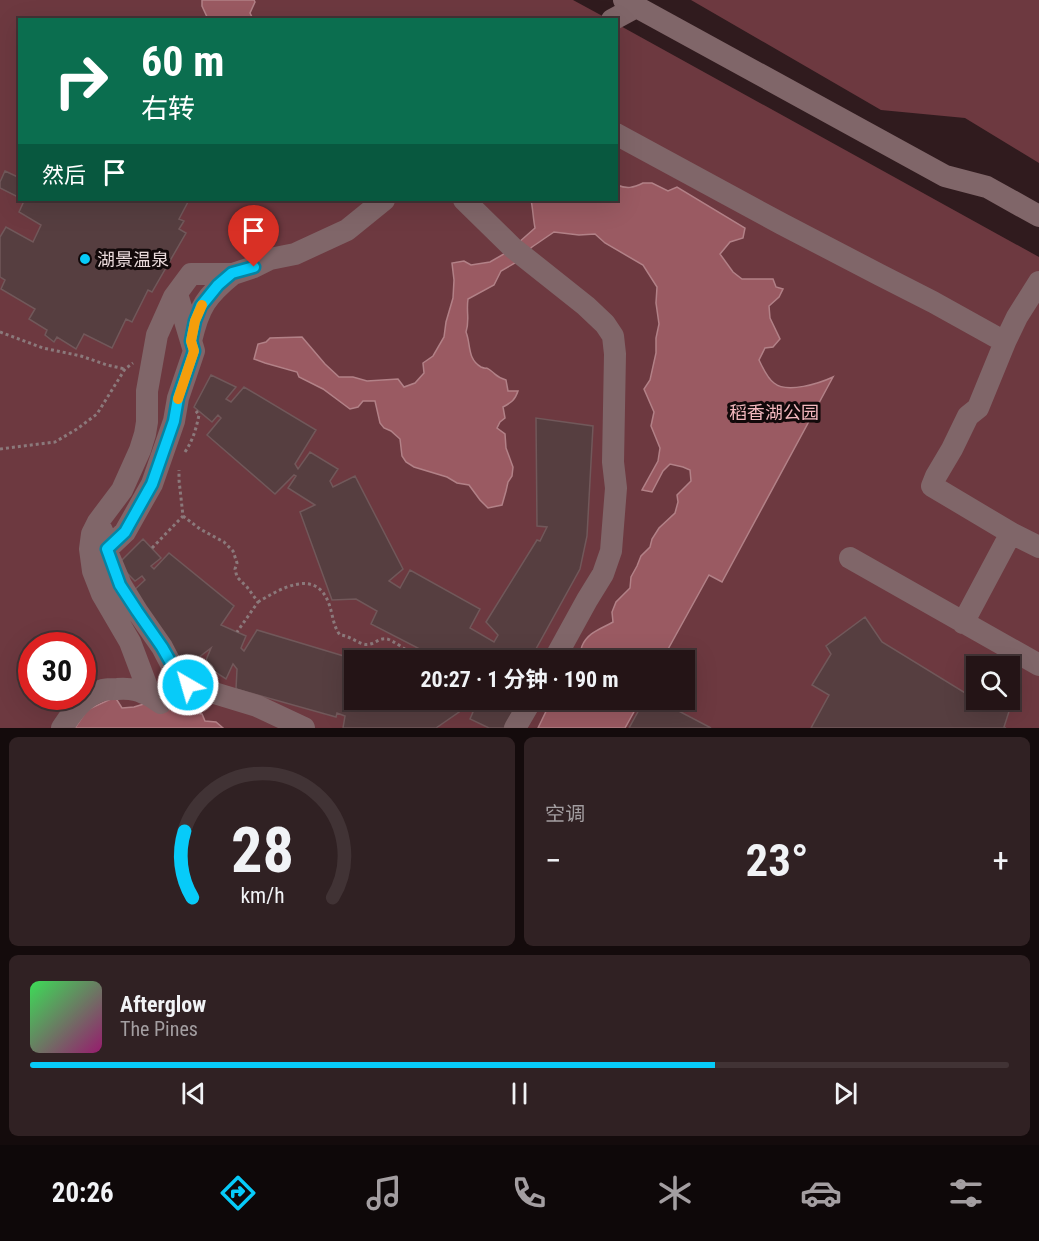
<!DOCTYPE html>
<html lang="zh">
<meta charset="utf-8">
<style>
body{margin:0;font-family:"Roboto Condensed","Noto Sans SC",sans-serif;background:#302123;color:#f1f3f6;height:100vh;display:flex;flex-direction:column;font-size:22px;white-space:nowrap}
*{box-sizing:border-box;margin:0}
p{font-size:20px;color:#a39ea1}
.icon{flex:none;width:33px;height:33px;fill:none;stroke:currentColor;stroke-width:2;stroke-linecap:round;stroke-linejoin:round}
.map{position:relative;height:728px;overflow:hidden}
.drawer{display:flex;flex-direction:column;gap:9px;padding:9px;background:#140b0c;flex:1}
.drawer>*{flex:none}
.guide{position:absolute;left:18px;top:18px;width:600px;height:183px;border-radius:0px;box-shadow:0 6px 24px #0002,0 0 0 2px #413335;background:#0b6e4f;color:#fff;overflow:hidden}
.fabs{position:absolute;left:966px;top:656px;display:grid;gap:12px}
.fabs a{display:grid;place-items:center;width:54px;height:54px;border-radius:0px;background:#241416;box-shadow:0 6px 24px #0002,0 0 0 2px #413335;font-size:30px}
.speed{position:absolute;left:18px;top:632px;display:flex;gap:12px;font-size:30px;font-weight:700;text-align:center}
.speed>*{display:grid;place-content:center;width:78px;height:78px;border-radius:50%;background:#241416;box-shadow:0 6px 24px #0002,0 0 0 2px #413335;line-height:1}
.speed .limit{border:9px solid #d22;background:#fff;color:#111}
.pin{position:absolute;display:grid;place-items:center;width:51px;height:51px;color:#fff;margin:-62px -26px;border-radius:50% 50% 50% 0;rotate:-45deg;box-shadow:0 0 6px #0007}
.pin .icon{rotate:45deg}
.me{position:absolute;width:66px;margin:-33px;rotate:322deg;stroke-linejoin:round;filter:drop-shadow(0 0 4px #0008)}
.turn{display:flex;align-items:center;gap:21px;height:126px;padding:0 24px;font-size:27px}
.turn .icon{width:78px;height:78px;stroke-width:2.5}
.turn b{display:block;font-size:42px;line-height:51px}
.then{display:flex;align-items:center;height:57px;padding:0 24px;background:#0003;gap:12px;font-size:22px}
.big{font-size:45px;font-weight:700;line-height:1.1}
.drawer .card{flex:1;display:flex;flex-direction:column;justify-content:center;gap:9px;min-width:0;padding:0 21px;border-radius:9px;background:#302123}
.drawer .dial{align-items:center;gap:0}
.dial svg{height:156px;overflow:visible;fill:none;stroke:#413335;stroke-width:7;stroke-linecap:round;text-anchor:middle}
.dial text{fill:#f1f3f6;stroke:none}
.song{display:flex;align-items:center;gap:18px}
.cover{width:72px;height:72px;border-radius:9px;background:linear-gradient(135deg,hsl(130 70% 55%),hsl(320 70% 35%))}
.played{height:6px;border-radius:3px;background:linear-gradient(90deg,#07cbf9 70%,#413335 70%)}
.keys{display:flex;justify-content:space-around;direction:ltr}
.heat{display:flex;justify-content:space-between;align-items:center;font-size:33px;direction:ltr}
.drawer .tiles{flex:1;display:grid;gap:9px;grid-template-columns:1fr 1fr}
.card:last-child{grid-column:span 2}
.trip{position:absolute;left:344px;top:650px;width:351px;height:60px;border-radius:0px;background:#241416;box-shadow:0 6px 24px #0002,0 0 0 2px #413335;font-weight:700;line-height:60px;text-align:center}
.menu{display:flex;height:96px;justify-content:space-around;align-items:center;background:#0e0809;color:#a39ea1}
.menu .icon{width:42px;height:42px}
.menu .selected{color:#07cbf9}
.menu b{font-size:27px;color:#f1f3f6}
.map>svg:first-child{display:block}
.green{fill:#6d3940;fill-rule:evenodd}
.water{fill:#9a5a62;stroke:#b28187;stroke-width:1.5}
.building{fill:#563e40;stroke:#71585a;stroke-width:1.5}
.lines{fill:none;stroke-linecap:round;stroke-linejoin:round}
.path{stroke:#8b797b;stroke-width:3;stroke-dasharray:3 3;stroke-linecap:butt}
.minor{stroke:#806669;stroke-width:22}
.route-casing{stroke:#0584a2;stroke-width:15}
.route{stroke:#07cbf9;stroke-width:10}
.slow{stroke:#f59e0b;stroke-width:10}
.poi-dot{fill:#07cbf9;stroke:#12090a;stroke-width:2}
.labels{text-anchor:middle;dominant-baseline:central;stroke-width:6;stroke-linejoin:round;paint-order:stroke}
.poi-label{font-size:18px;fill:#eadbdc;stroke:#12090a;text-anchor:start}
.park-label{font-size:18px;fill:#f3b8be;stroke:#12090a}
</style>
<div class="map">
<svg width="1039" height="728" viewBox="0 0 1039 728">
<rect width="100%" height="100%" fill="#301b1e"/>
<path class="green" d="M0 0H573L608 19 20 20V200H616L617 24 1039 257V728H0ZM32 645H82V696H32ZM354 660H684V699H354ZM976 666H1010V699H976Z
M691 0H1039V163L965 118 881 110Z"/>
<path class="water" d="M202 0H254L255 2 250 13 252 17 257 19H208L202 6Z
M643 183H652L668 191 677 187 745 228 743 238 730 242 720 254 733 272 742 279H773L776 287 783 289 779 297 769 306 770 318 780 339 773 347 765 348 759 360C763 368 767 378 774 383 787 394 820 383 833 377L722 582 709 575 662 660H577C581 655 580 652 582 646 588 632 601 629 613 622L612 612 616 602 630 588 631 577 637 566 641 556 650 547 652 539 659 528 675 513 678 502 677 495 691 481 690 470 683 467 670 464 663 471 652 492 642 490 658 461 660 448 651 426 654 412 644 389 650 380 656 353V338L659 324 656 303 657 287 643 265 605 243 595 234 579 235 554 232 532 247 515 263 501 271 494 285 468 299C466 313 470 319 466 332 471 344 467 359 481 367 488 370 484 366 490 370 498 376 496 377 506 380L508 391H518C515 400 512 402 503 407L505 418 500 422 497 428 505 434 506 448 513 467 512 476 508 482 506 491 502 505 488 508 480 500 469 485 457 483 447 477 414 467 406 462 402 456 400 439 391 431 384 428 380 423 375 401H363L358 407 350 409 323 389 299 377 297 372 265 363 254 359 258 344 266 342 270 338 302 337 325 364 339 377H353L367 381 398 379 404 387 415 383 424 373 423 363 433 356 444 337 446 322 453 298 454 280 452 263 464 261 471 265 490 262 509 251 535 228C533 218 533 209 531 200H616L617 185C627 189 633 188 643 183Z
M115 697 122 708 134 707 147 703 172 710 202 714 205 721 216 722 223 728H75L87 710Z
M552 699H641L625 728H538Z"/>
<path class="building" d="M5 171 20 178V198L0 188V182Z
M21 200H189L179 219 184 221 179 229 186 233 152 292 148 290 132 322 126 319 112 348 84 334 76 349 57 337 54 342 45 335 47 330 29 319 35 309 1 289 5 280 0 277V237L6 227 33 242 41 225 19 212 24 201Z
M211 375 236 387 226 399 231 402 244 387 316 430 295 464 298 469 310 452 338 469 330 481 333 487 355 476 403 569 389 581 400 588 410 570 480 609 470 628 494 642 498 635 486 622 537 540 540 541 547 527 537 526 536 418 593 426 587 536 580 569 531 658 534 660H453L446 655 444 660H441L371 624 377 611 356 599 332 600 300 512 315 505 288 488 296 476 294 475 275 494 207 435 221 418 218 415 212 422 194 407Z
M143 539 161 558 151 566 154 569 169 553 234 606 221 625 246 636 241 648 244 651 257 630 357 660H354V668L351 677 354 678V699H366L365 700 369 703 372 699H520L504 728H489L470 719 473 712 455 701 453 703 459 712 436 728H343L345 716 337 713 336 717 236 689 237 669 233 664 226 679 204 665 211 648 185 668 131 593 145 580 142 576 135 581 118 564Z
M865 617 882 642 988 707 989 699H1013L1004 727 1006 728H811L829 695 812 685 831 654 826 646Z
M645 699H656L711 728H629Z"/>
<g class="lines">
<path class="path" d="M0 332 43 348 81 356 107 365 125 369
M0 449 55 442 77 429 97 414 125 369 133 363
M185 452C193 440 196 429 199 415L196 411
M183 516 200 529 224 542 233 551 237 563 235 569 237 577 247 587 258 602 237 632
M152 548 183 516 179 480V470
M258 602C280 589 316 567 329 604 333 615 333 626 340 635 349 636 355 641 363 644 373 647 378 637 387 639 393 640 410 653 417 657"/>
<path class="minor" d="M624 0 945 176 987 187 1039 216
M612 20 636 7
M616 134 782 224 880 275 933 302 1005 342
M464 200 513 248 586 306 605 324 613 336 615 354 613 462 616 488 611 551 603 574 587 600 554 660
M1039 282 1017 317 1005 342 978 408 968 416 952 449 936 476 932 486 1011 533 1039 547
M191 341C199 307 206 296 233 274
M98 522 104 535 108 554 121 585 137 611 162 647 173 668 188 685 257 706 304 728
M107 549 125 532 152 484 174 421 178 398 194 351 177 294
M850 558 1039 665
M963 623 1011 533
M180 676 161 703 152 697 147 687 130 642 102 594 93 571 90 549 92 534 98 522 122 490 140 450 145 434 147 422V391L157 335 174 297 191 274H233L254 267 270 259 295 254 347 230 384 200
M62 728C72 713 84 695 103 690 107 689 112 689 117 689 132 688 139 690 152 697
M515 728 532 699"/>
</g>
<g class="lines">
<g class="route-casing">
<path id="route" d="M188 685 174 668 162 647 137 611 120 585 107 549 125 532 152 484 174 421 178 398 194 351 191 341 195 321 201 306 218 285 232 273 254 267"/>
</g>
<use href="#route" class="route"/>
<path class="slow" d="M178 399 194 351 191 341 195 321 202 305"/>
</g>
<circle class="poi-dot" cx="85" cy="259" r="6"/>
<g class="labels">
<g class="poi-label">
<text x="97" y="259">湖景温泉</text>
</g>
<g class="park-label">
<text x="774" y="412">稻香湖公园</text>
</g>
</g>
</svg>
<div class="fabs">
<a><svg class="icon" aria-label="search" viewBox="0 0 24 24"><circle cx="10" cy="10" r="6"/><path d="M15 15l6 6"/></svg></a>
</div>
<div class="speed"><div class="limit">30</div></div>
<div class="pin" style="left:254px;top:267px;background:#d93025"><svg class="icon" aria-label="arrive" viewBox="0 0 24 24"><path d="M6 21V4h12l-3 4 3 4H6"/></svg></div>
<svg class="me" style="left:188px;top:685px" viewBox="-20 -20 40 40"><circle r="17" fill="#07cbf9" stroke="#fff" stroke-width="3"/><path d="M0-11L8 9 0 5-8 9z" fill="#fff"/></svg>
<div class="trip">20:27 · 1 分钟 · 190 m</div>
<div class="guide">
<div class="turn"><svg class="icon" aria-label="right" viewBox="0 0 24 24"><path d="M7 20v-9h11M14 6l5 5-5 5"/></svg><div><b>60 m</b>右转</div></div>
<div class="then">然后<svg class="icon" aria-label="arrive" viewBox="0 0 24 24"><path d="M6 21V4h12l-3 4 3 4H6"/></svg></div>
</div>
</div>
<section class="drawer">
<div class="tiles">
<div class="card dial"><svg viewBox="0 0 100 80">
<path d="M14 69A42 42 0 1 1 86 69"/>
<path d="M14 69A42 42 0 0 1 10 35" stroke="#07cbf9"/>
<text x="50" y="56" font-size="32" font-weight="700">28</text>
<text x="50" y="72" font-size="11">km/h</text>
</svg></div>
<div class="card"><p>空调</p>
<div class="heat"><a>−</a><b class="big">23°</b><a>+</a></div>
</div>
<div class="card">
<div class="song"><i class="cover"></i><div><b>Afterglow</b><p>The Pines</p></div></div>
<div class="played"></div>
<div class="keys"><svg class="icon" aria-label="previous" viewBox="0 0 24 24"><path d="M18 5L8 12l10 7zM5 5v14"/></svg><svg class="icon" aria-label="pause" viewBox="0 0 24 24"><path d="M8 5v14M16 5v14"/></svg><svg class="icon" aria-label="next" viewBox="0 0 24 24"><path d="M6 5l10 7-10 7zM19 5v14"/></svg></div>
</div>
</div>
</section>
<nav class="menu">
<b>20:26</b>
<svg class="icon selected" aria-label="directions" viewBox="0 0 24 24"><path d="M12 3l9 9-9 9-9-9zM9 14v-3h6M13 9l2 2-2 2"/></svg>
<svg class="icon" aria-label="music" viewBox="0 0 24 24"><path d="M9 18V5l10-2v13"/><circle cx="6" cy="18" r="3"/><circle cx="16" cy="16" r="3"/></svg>
<svg class="icon" aria-label="phone" viewBox="0 0 24 24"><path d="M5 4h4l2 5-3 2q2 4 5 5l2-3 5 2v4C11 20 4 13 5 4z"/></svg>
<svg class="icon" aria-label="climate" viewBox="0 0 24 24"><path d="M12 3v18M4 7l16 10M4 17L20 7"/></svg>
<svg class="icon" aria-label="car" viewBox="0 0 24 24"><path d="M5 17H2v-5l4-1 3-4h7l3 4 3 1v5h-3M9 17h6M6 11h13"/><circle cx="7" cy="17" r="2"/><circle cx="17" cy="17" r="2"/></svg>
<svg class="icon" aria-label="filters" viewBox="0 0 24 24"><path d="M4 7h16M4 17h16"/><circle cx="9" cy="7" r="2"/><circle cx="15" cy="17" r="2"/></svg>
</nav>
